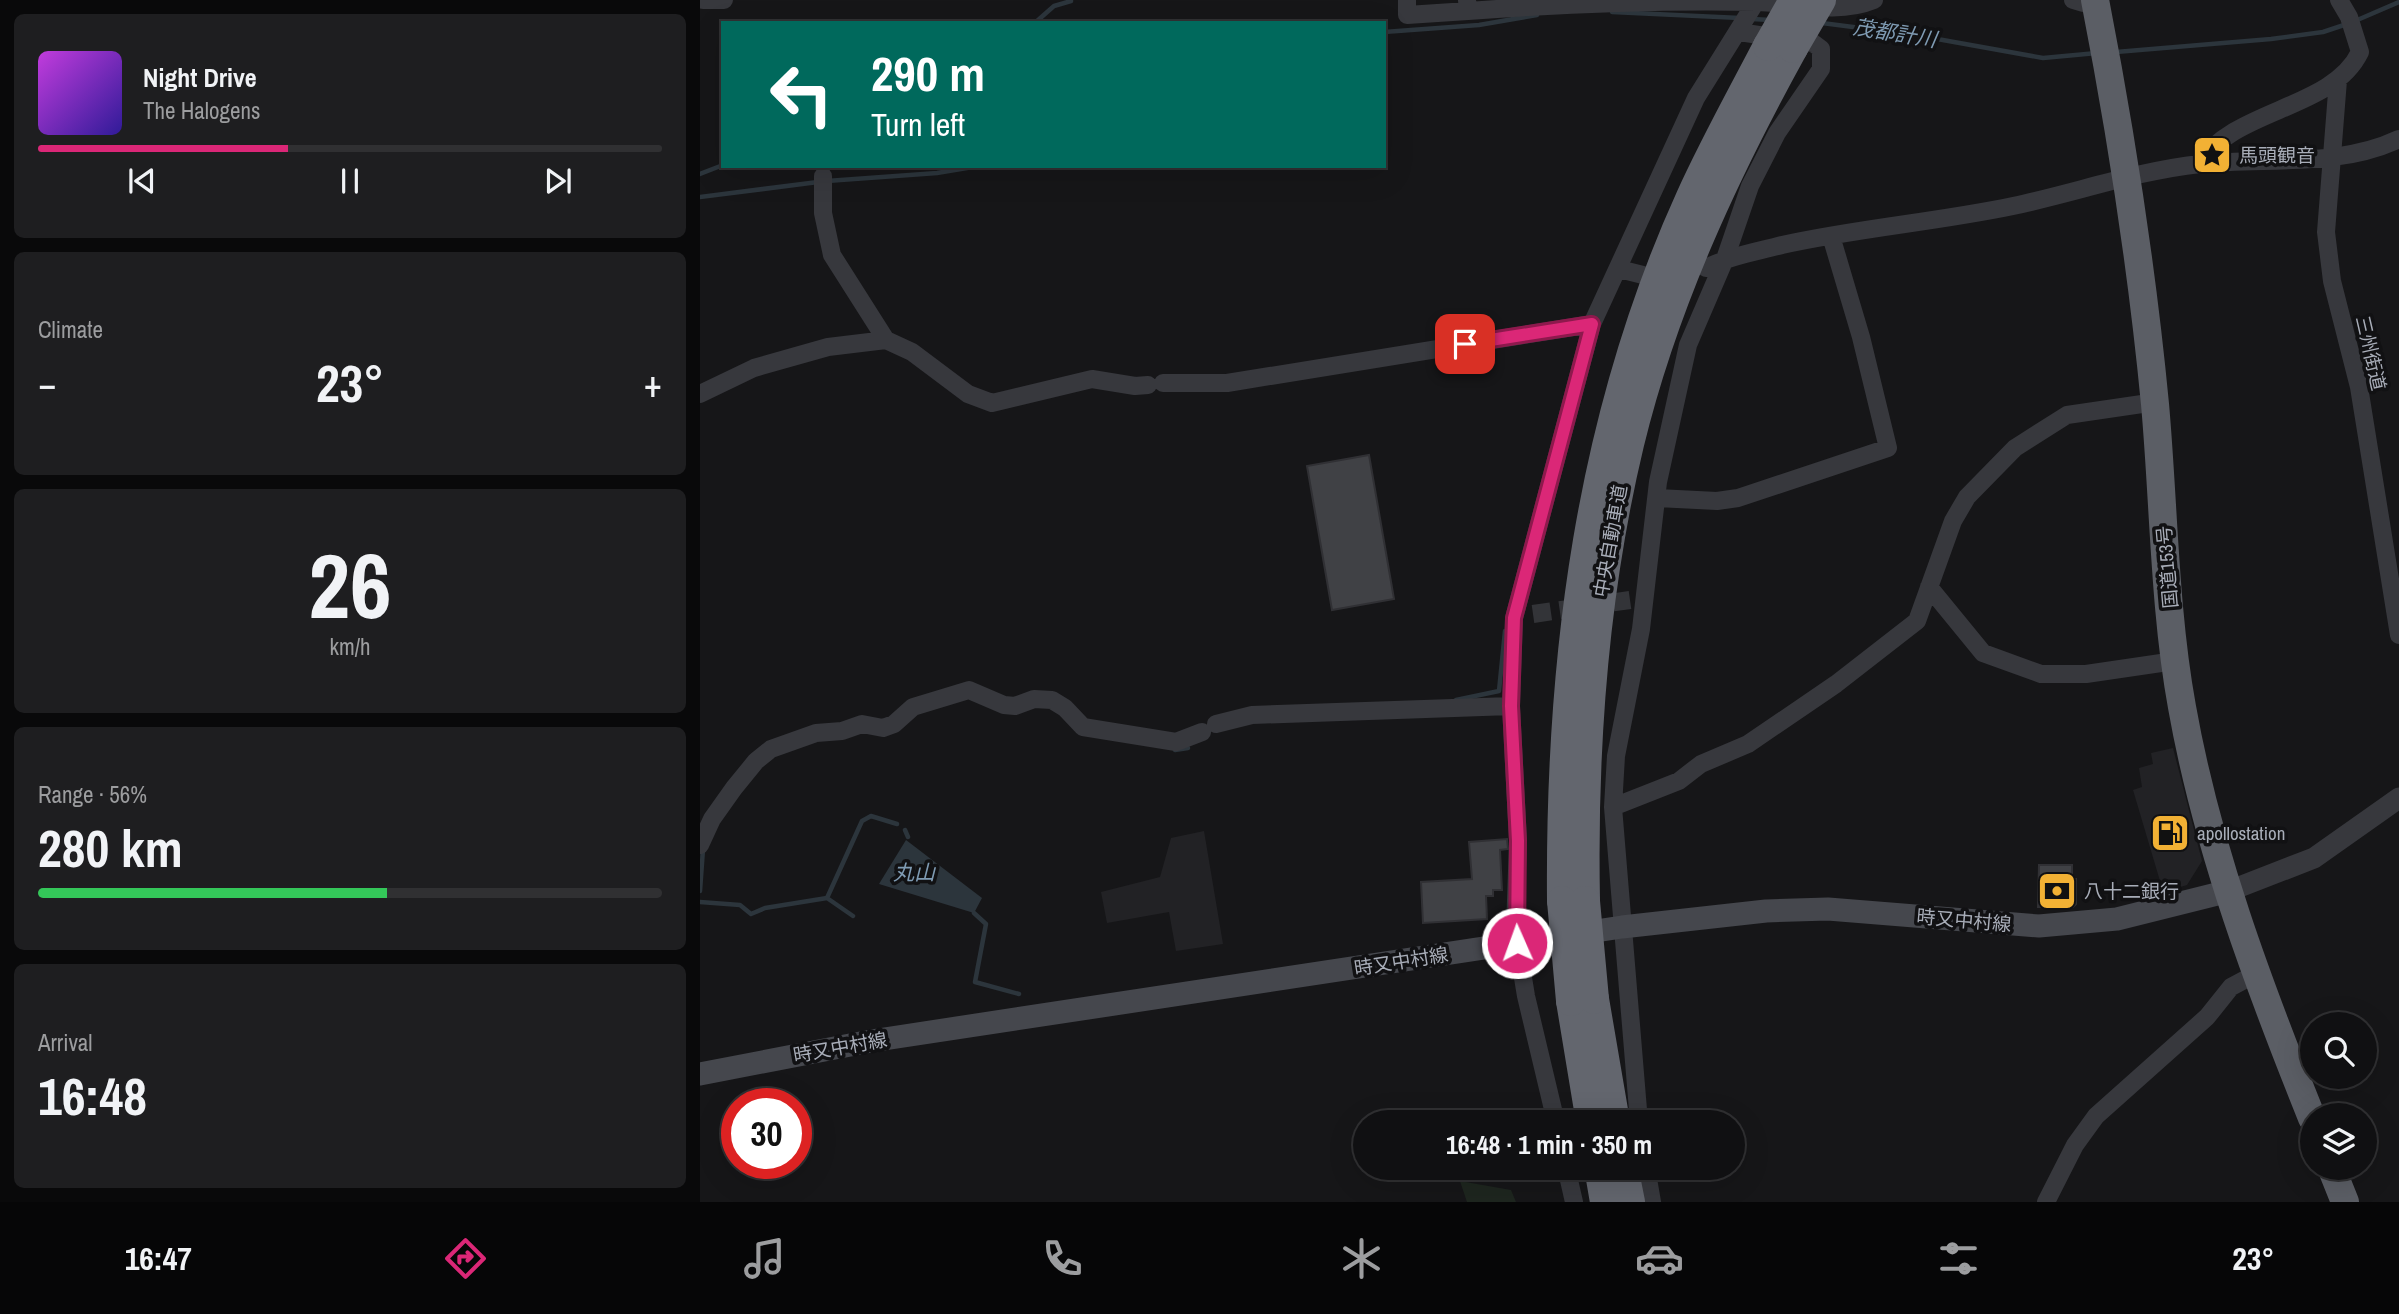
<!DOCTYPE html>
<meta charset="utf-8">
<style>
body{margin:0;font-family:"Archivo Narrow","Noto Sans JP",sans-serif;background:#1e1e20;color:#f1f3f6;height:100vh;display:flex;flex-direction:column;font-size:26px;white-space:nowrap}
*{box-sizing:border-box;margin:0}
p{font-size:23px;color:#9c9d9f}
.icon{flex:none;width:38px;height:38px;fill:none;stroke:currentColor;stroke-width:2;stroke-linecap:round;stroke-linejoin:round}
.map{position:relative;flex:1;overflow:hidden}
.side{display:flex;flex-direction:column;gap:14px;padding:14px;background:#09090a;width:700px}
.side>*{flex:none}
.top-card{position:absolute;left:21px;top:21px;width:665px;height:147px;border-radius:0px;box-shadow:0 7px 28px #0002,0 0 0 2px #303032;background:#00695c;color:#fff;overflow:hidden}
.fabs{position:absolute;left:1600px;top:1012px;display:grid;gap:14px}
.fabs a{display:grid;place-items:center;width:77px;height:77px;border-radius:50%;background:#101012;box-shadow:0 7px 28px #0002,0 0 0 2px #303032;font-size:35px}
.speed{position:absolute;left:21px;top:1088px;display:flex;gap:14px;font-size:35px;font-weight:700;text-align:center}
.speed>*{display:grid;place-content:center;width:91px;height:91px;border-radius:50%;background:#101012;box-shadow:0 7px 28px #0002,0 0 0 2px #303032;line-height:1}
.speed .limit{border:10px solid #d22;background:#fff;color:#111}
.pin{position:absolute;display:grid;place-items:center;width:60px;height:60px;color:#fff;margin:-30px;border-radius:14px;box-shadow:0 4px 10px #0006}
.me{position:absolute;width:77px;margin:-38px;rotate:358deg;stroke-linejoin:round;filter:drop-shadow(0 0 5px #0008)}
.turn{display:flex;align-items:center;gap:24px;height:147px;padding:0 35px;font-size:32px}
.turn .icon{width:91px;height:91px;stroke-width:2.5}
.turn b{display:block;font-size:49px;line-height:60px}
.big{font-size:52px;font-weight:800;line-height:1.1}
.side .card{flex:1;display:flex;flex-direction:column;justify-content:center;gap:10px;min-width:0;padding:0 24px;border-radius:10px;background:#1e1e20}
.side .dial{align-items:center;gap:0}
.dial b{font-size:91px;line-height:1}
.song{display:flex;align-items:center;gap:21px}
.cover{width:84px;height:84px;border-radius:10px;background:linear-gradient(135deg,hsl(290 70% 55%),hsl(250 70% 35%))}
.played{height:7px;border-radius:4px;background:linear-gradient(90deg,#db2777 40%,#303032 40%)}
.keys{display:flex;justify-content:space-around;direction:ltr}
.heat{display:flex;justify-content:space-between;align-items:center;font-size:38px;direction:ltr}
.charge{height:10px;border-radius:5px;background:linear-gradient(90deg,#34c759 56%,#303032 0)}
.trip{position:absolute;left:653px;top:1110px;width:392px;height:70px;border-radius:35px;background:#101012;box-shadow:0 7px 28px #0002,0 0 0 2px #303032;font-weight:800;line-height:70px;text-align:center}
.tab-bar{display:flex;height:112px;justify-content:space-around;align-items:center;background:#060607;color:#9c9d9f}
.tab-bar .icon{width:49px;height:49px}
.tab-bar .on{color:#db2777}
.tab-bar b{font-size:32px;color:#f1f3f6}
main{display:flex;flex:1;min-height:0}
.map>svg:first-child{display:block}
.built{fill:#222225}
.green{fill:#1e261f}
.water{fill:#2c353c}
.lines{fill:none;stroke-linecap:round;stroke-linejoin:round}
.stream{stroke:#2c353c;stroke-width:4.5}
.building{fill:#404145;stroke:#303034;stroke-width:2}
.minor-tunnel{stroke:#333438;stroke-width:18;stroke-dasharray:18 9;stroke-linecap:butt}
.minor{stroke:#37383d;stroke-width:18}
.tertiary{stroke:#37383d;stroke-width:21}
.secondary{stroke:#45474d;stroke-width:23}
.trunk{stroke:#5b5e65;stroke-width:28}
.motorway{stroke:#63666e;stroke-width:30}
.motorway-bridge{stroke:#63666e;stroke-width:30}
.route-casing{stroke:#8e194d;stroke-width:18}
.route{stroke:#db2777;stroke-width:12}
.labels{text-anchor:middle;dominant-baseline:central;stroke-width:7;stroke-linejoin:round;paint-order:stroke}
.poi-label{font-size:19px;fill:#a8adb8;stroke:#111113;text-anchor:start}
.street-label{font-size:19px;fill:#a8adb8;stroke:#111113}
.water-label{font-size:21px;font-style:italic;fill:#7f9bb3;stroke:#111113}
</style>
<main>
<section class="side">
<div class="card">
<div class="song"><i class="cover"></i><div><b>Night Drive</b><p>The Halogens</p></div></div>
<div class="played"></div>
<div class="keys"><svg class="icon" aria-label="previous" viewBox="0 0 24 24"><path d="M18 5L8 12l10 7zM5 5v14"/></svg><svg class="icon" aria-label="pause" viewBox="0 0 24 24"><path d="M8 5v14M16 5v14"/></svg><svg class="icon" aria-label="next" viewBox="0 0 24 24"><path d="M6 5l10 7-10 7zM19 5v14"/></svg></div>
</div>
<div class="card"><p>Climate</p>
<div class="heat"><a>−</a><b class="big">23°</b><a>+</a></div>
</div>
<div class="card dial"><b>26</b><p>km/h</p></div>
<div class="card"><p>Range · 56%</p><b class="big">280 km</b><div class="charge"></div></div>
<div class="card"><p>Arrival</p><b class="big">16:48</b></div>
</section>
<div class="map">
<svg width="1699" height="1202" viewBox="0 0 1699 1202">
<rect width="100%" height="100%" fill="#161618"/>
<path class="built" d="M1473 748 1502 861 1487 885 1453 895 1460 881 1433 790 1442 787 1439 768 1453 764 1451 753Z
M504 831 523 944 476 951 469 912 407 923 401 892 460 877 471 838Z"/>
<path class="green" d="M760 1181 811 1190 816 1202H767Z"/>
<path class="water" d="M206 840 282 898 274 913 179 884Z"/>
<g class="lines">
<path class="stream" d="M912 12 1040 18
M1052 19 1071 20
M1655 21 1699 2
M330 23 337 21 354 6 371 1
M1122 23 1215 35 1343 58 1397 53
M684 32 779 25 837 15
M1416 52 1571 39 1623 32 1647 24
M0 174 23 165
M127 181 237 173 279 166
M0 197 118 182
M756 700 799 691 805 631
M475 750 488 748
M205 830 208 837
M0 891 3 849
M127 898 153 916
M0 902 40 905 51 914 65 908 127 898 162 821 171 816 197 824
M274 913 286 924 275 982 319 994"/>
</g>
<path class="building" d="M669 455 694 599 632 610 607 466Z
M807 839 808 849 800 850 802 890H793V896H786L787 919 723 923 721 882 772 879 769 842Z
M1339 865H1372V879H1376V904L1373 907H1338Z"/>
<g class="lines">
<path class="minor-tunnel" d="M833 614 930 600"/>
<path class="minor" d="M3 0H24
M707 0V15L768 11
M767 0 768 11C863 4 961 0 1057 2 1094 3 1138 15 1174 0
M1373 0 1383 3
M1638 80 1626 232 1632 281 1659 387 1699 635
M1499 164C1534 108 1632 110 1660 52L1649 17 1639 0
M123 176V213L132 255 186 340
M1006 268C1030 256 1056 252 1082 245 1158 228 1237 222 1313 206 1375 193 1436 171 1500 164 1566 157 1638 168 1699 139
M919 269 943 275
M463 383H527L892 324
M0 394 54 368 128 347 186 340 212 352 268 394 292 403 392 379 435 386 448 385
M957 498 1017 501 1038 498 1188 448 1161 337 1131 236
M1229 587 1283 653 1341 674H1386L1461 663
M516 724 552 715 811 706
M913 807 979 781 1001 764 1048 744 1136 684 1217 621 1253 521 1267 497 1315 448 1367 415 1442 404
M0 845 12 819 34 788 56 761 71 749 116 733 142 731 162 724 183 728 194 724 213 707 269 690 304 705 315 706 334 699 352 700 365 708 383 727 476 742 502 732
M856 1122 826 996 815 929 818 841 811 706 814 618 892 324 996 98 1057 0
M939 1122 913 807 916 756 941 629 958 482 988 345 1025 259 1050 186 1077 133 1121 69V49L1113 43 1039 32
M866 1167 874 1202
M946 1167 952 1202
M1346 1202 1375 1145 1396 1116 1507 1017 1531 987 1546 979"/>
<path class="tertiary" d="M1529 891 1614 858 1699 798"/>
<path class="secondary" d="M0 1074 171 1041 922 927 1066 911 1128 909 1339 926 1417 919 1529 891"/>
<path class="trunk" d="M1395 0C1421 133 1442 269 1455 404 1464 505 1464 608 1482 707 1507 848 1559 986 1612 1118
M1631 1167 1645 1202"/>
<path class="motorway" d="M862 901C860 659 890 419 991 197 1014 146 1042 96 1068 46
M885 901C882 746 893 594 929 444 963 304 1024 173 1093 48
M894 999 915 1122
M871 1001 891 1122
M899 1167 905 1202
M923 1167 930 1202"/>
<path class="motorway-bridge" d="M1068 46 1094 0
M1093 48 1121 0
M862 901 871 1001
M885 901 894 999"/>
</g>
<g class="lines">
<g class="route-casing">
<path id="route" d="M765 344 892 324 814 618 811 706 818 841 817 943"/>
</g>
<use href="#route" class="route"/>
</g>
<defs>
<g id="sight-square" transform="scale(2.0125)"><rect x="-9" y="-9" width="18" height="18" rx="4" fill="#f2b134" stroke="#111113"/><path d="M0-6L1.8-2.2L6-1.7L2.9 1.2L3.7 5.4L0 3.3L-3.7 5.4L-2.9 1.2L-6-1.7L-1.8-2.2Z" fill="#111"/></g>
<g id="fuel-square" transform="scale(2.0125)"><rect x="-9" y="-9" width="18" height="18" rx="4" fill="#f2b134" stroke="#111113"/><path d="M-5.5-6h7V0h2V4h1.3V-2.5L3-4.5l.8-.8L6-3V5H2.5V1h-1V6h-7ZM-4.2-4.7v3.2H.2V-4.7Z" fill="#111"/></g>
<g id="bank-square" transform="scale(2.0125)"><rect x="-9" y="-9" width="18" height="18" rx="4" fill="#f2b134" stroke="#111113"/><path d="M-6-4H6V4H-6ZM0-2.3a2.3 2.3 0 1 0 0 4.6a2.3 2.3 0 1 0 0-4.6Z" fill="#111"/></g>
</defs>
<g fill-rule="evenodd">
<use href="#sight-square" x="1512" y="155"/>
<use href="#fuel-square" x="1470" y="833"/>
<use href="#bank-square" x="1357" y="891"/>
</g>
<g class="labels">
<g class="poi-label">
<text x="1539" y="155">馬頭観音</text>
<text x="1497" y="833">apollostation</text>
<text x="1384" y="891">八十二銀行</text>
</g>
<g class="street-label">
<text transform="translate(1671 353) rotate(77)">三州街道</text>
<text transform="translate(910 541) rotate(-80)">中央自動車道</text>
<text transform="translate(1467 567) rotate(-95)">国道153号</text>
<text transform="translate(1264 920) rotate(5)">時又中村線</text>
<text transform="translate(701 961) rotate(-9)">時又中村線</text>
<text transform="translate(140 1047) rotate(-10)">時又中村線</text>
</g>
<g class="water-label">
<text transform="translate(1195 33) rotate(9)">茂都計川</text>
<text x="214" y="872">丸山</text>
</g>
</g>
</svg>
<div class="fabs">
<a><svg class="icon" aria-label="search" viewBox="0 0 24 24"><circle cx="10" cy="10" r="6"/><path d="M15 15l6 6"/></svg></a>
<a><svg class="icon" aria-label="layers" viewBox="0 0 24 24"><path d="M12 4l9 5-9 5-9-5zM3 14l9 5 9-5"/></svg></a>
</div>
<div class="speed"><div class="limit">30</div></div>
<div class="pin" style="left:765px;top:344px;background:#d93025"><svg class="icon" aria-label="arrive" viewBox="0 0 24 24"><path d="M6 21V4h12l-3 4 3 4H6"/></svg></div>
<svg class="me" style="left:817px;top:943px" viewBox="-20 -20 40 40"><circle r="17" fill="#db2777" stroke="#fff" stroke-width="3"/><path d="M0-11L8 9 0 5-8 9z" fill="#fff"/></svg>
<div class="trip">16:48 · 1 min · 350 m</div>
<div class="top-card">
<div class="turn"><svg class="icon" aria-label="left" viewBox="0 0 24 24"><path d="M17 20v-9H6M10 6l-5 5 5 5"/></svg><div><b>290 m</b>Turn left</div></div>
</div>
</div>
</main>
<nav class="tab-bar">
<b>16:47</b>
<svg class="icon on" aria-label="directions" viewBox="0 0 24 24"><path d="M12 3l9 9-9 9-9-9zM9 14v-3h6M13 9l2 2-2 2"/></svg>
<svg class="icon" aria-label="music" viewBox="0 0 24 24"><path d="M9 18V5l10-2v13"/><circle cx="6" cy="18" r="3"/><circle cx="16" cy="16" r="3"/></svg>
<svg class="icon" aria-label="phone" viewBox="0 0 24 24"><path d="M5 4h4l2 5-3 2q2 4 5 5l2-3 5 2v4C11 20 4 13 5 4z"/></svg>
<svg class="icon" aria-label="climate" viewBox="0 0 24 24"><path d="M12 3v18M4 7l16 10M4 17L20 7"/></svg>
<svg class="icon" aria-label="car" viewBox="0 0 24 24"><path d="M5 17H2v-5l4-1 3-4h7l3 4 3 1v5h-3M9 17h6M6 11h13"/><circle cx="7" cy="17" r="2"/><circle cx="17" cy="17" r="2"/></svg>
<svg class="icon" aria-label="filters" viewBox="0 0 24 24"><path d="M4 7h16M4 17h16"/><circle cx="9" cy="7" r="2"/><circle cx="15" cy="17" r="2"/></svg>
<b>23°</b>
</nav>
